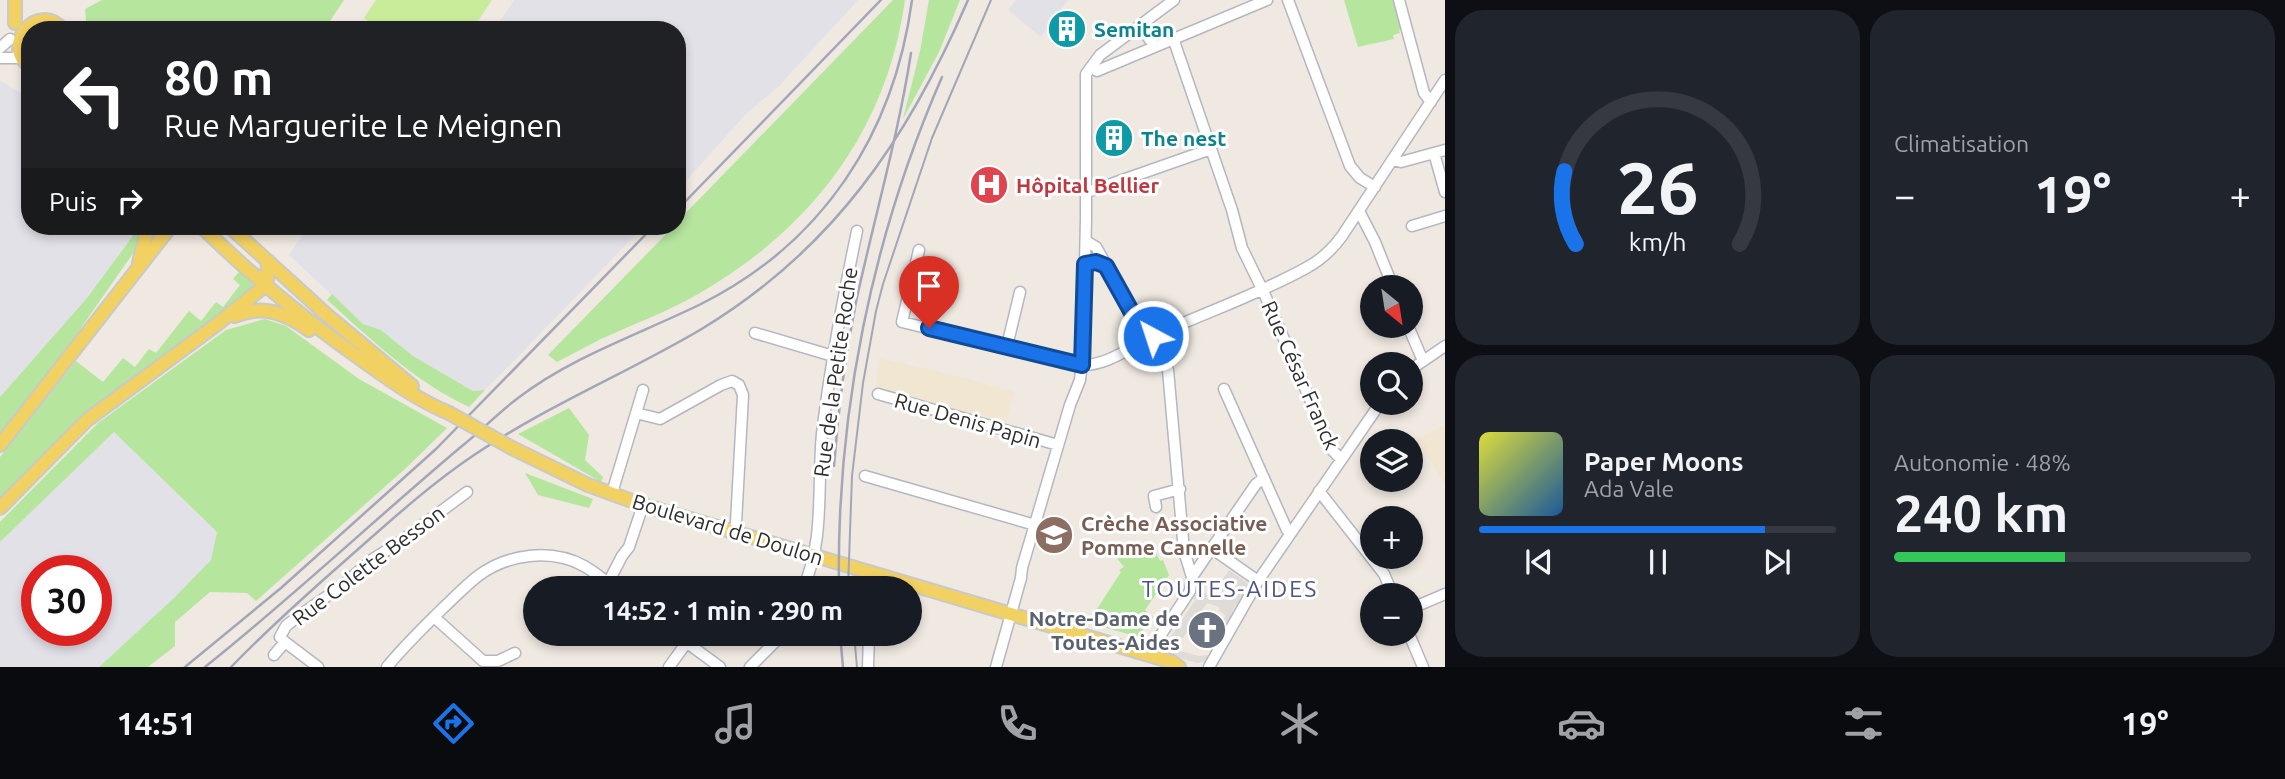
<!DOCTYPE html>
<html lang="fr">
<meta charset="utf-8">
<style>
body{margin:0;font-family:Ubuntu,sans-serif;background:#20242c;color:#f1f3f6;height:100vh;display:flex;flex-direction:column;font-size:26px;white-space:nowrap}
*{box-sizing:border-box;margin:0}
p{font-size:23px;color:#9ea1a6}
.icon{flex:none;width:38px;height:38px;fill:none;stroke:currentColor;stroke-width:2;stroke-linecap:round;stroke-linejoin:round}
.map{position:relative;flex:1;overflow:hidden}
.details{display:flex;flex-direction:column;gap:10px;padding:10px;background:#0d0f14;width:840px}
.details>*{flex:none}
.hud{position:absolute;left:21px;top:21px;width:665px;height:214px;border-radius:28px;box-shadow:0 4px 10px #0003;background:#202124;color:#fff;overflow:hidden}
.needle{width:46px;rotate:150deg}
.controls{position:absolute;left:1360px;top:275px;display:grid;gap:14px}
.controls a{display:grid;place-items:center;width:63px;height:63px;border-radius:50%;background:#171b24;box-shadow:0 4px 10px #0003;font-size:35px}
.speed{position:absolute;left:21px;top:555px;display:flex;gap:14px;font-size:35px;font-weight:700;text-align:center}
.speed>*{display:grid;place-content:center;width:91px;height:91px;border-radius:50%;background:#171b24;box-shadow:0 4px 10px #0003;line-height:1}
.speed .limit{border:10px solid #d22;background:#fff;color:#111}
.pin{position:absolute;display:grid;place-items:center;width:60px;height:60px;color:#fff;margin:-72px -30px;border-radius:50% 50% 50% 0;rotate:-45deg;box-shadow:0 0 7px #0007}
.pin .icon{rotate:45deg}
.me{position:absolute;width:77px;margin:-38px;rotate:320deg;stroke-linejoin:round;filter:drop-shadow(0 0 5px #0008)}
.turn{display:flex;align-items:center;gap:24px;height:147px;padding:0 28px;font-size:32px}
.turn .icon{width:91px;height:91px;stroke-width:2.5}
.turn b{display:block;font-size:49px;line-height:60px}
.then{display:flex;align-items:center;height:66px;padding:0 28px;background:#0003;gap:14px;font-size:26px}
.big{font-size:52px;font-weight:700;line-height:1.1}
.details .tile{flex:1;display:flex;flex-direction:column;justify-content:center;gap:10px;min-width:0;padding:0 24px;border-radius:28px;background:#20242c}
.details .dial{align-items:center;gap:0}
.dial svg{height:182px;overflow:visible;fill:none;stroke:#363941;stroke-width:7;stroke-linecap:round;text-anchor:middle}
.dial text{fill:#f1f3f6;stroke:none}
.song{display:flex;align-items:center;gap:21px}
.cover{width:84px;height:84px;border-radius:10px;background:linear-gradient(135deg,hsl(60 70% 55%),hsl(210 70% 35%))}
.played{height:7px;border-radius:4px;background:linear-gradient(90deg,#1a73e8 80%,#363941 80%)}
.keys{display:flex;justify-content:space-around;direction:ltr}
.heat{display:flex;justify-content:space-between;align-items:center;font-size:38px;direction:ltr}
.charge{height:10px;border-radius:5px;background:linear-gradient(90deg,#34c759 48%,#363941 0)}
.details .tiles{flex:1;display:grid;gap:10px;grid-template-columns:repeat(2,1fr)}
.trip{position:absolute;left:523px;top:576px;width:399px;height:70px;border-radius:35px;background:#171b24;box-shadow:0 4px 10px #0003;font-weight:700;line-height:70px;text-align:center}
.tab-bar{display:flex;height:112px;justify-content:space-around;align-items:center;background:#090b0e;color:#9ea1a6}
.tab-bar .icon{width:49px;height:49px}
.tab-bar .current{color:#1a73e8}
.tab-bar b{font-size:32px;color:#f1f3f6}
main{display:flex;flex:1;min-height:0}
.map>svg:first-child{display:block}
.industrial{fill:#e3e1e8;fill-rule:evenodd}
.education{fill:#f0e6d1}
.green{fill:#b6e59e}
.pitch{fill:#c9ec9a}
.plaza{fill:#dfdcd8}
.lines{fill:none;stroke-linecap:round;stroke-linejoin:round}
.minor-casing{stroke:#b4b7c1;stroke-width:13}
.major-casing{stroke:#c9c9c9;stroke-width:16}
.minor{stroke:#fff;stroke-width:10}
.major{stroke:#f2d163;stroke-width:12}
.tram{stroke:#a3a6b8;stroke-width:2}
.rail{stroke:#a3a6b8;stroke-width:2.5}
.major-bridge-casing{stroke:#c9c9c9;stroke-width:16;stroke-linecap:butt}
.major-bridge{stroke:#f2d163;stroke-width:12}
.route-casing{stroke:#114b97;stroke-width:18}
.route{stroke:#1a73e8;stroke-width:12}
.labels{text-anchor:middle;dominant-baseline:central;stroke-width:6;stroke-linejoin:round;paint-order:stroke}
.culture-label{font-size:21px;font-weight:bold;fill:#0d838f;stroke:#fff;text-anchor:start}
.health-label{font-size:21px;font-weight:bold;fill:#be3a42;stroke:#fff;text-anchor:start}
.street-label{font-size:21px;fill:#2e2e2e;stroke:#fff}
.education-label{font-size:21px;font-weight:bold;fill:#785e54;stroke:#fff;text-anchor:start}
.worship-label{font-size:21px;font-weight:bold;fill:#5b616d;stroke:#fff;text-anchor:end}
.neighbourhood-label{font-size:23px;letter-spacing:2px;fill:#4d5680;stroke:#fff}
</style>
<main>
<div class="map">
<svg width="1445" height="667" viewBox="0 0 1445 667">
<rect width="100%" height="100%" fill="#efe9e1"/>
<path class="industrial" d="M514 0H858L779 86 745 115 677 191V30H494Z
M1016 0H1068L1041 37 1008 10Z
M0 81 30 98V226H138V229L87 298 0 397Z
M309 226H644L510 365 485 390 473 391 413 356 381 330 363 324 289 255Z
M114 432 217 532 211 560 174 598 99 667H0V542ZM37 570H96V630H37Z"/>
<path class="education" d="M880 358 969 379 1014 392 1006 422 981 415 979 420 875 389Z
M1445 424V484L1417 440Z"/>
<path class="green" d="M102 0H344L324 30H87L85 9Z
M893 0H905C887 130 812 228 700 293 668 312 633 324 599 340 585 347 571 355 557 362L548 355 674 226H677V222Z
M929 0H960L939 52 903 119 920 51Z
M1344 0H1395L1402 28 1399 30 1400 33 1393 35 1394 39 1358 47Z
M138 226H143L136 249 60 358 0 437V397L87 298 138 229Z
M240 271 255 287 245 298 93 407 0 502V457L76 361 103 382 123 358 135 367 149 349 156 353 189 311 201 321 216 302 223 307 240 285 233 279Z
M332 294 363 324 381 330 413 356 473 391 485 390 469 407C415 382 371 339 327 300Z
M265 319 286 326 359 379 447 428 406 468 256 601 247 593 210 592 175 622V646L148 667H99L174 598 211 560 217 532 114 432 0 542V522L98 423 226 330Z
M569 408 589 435 585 460 603 477 601 482 518 434Z
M525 473 593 499 589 508 538 495Z
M1155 551 1160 561 1163 560 1169 575 1145 610 1153 617 1138 636 1132 635 1092 624 1095 612 1121 572 1119 570 1124 567 1116 557Z"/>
<path class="pitch" d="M376 0H492L472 30H381L364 18Z"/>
<path class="plaza" d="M1229 570 1250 585 1232 611 1235 615 1230 625 1222 620 1226 616 1219 610V607L1207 603 1178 645 1180 651 1199 656 1209 655V657L1204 662 1197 663 1160 652 1158 646 1161 640 1170 638 1196 599 1189 598 1195 587 1211 597Z"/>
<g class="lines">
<g class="minor-casing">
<path id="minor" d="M1288 0 1350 166 1360 178 1375 187
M1399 0 1424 93 1431 102
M1139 26 1154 45
M1173 38 1232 210 1242 248 1264 293 1332 450 1341 459
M0 48 10 39
M0 58H16
M1097 71 1267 0
M1434 153 1445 192
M1393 160 1401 162 1445 150
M1085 192 1094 190 1211 149
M1359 211 1375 242 1393 287
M1412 226 1445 216
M1086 241 1096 247 1141 326 1155 345 1168 370 1184 551 1192 577 1190 591 1148 654
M919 250 902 322 1079 365C1107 367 1133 345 1158 334 1207 312 1259 294 1306 268 1321 260 1332 250 1342 236L1445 80
M1408 326 1423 361
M755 333 833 356
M1007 346 1020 292
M1410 370 1445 346
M1224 389 1287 530
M878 394 1058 445
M636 413 660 419 721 385 732 381 739 385 743 395 736 523 734 531
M865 476 1035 525
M1319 491 1384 574 1393 595
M612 493 643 390
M1156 507 1154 496 1180 489
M1211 548 1258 581
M1192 577 1256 484 1264 478
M608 583 622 556 629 547 643 505
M803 588C825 541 817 485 822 434 830 366 843 298 857 231
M872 588 880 575
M1410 609 1445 594
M434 617 483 661H498L515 653
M675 634 720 667
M1409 634 1423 667
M285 642 280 637 286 626 296 618 343 585 373 559 397 544 467 492
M274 655 285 642 318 667
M387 667C404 646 423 628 442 609 454 598 465 586 478 576 507 554 551 548 584 566 595 572 605 581 615 588
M669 667 687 642
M750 667 783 634
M868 667 869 634
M996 667 1021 578 1022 568 1070 405 1080 380 1083 352 1086 219V74L1100 55 1174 0
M1209 667 1258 581 1381 402"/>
</g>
<g class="major-casing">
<path id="major" d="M15 0V23
M30 66C0 46 38 0 63 30
M201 226C251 275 305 320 362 360 390 380 417 400 449 413
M229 226 328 316 412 386
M139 263 148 226
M235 316C262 304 286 313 309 330
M0 445 171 226
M512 448 588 485 643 505 1139 652 1172 662 1179 667
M0 508 87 420 216 325 261 289 267 280 268 261"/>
</g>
<use href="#minor" class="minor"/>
<use href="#major" class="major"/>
<path class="tram" d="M848 588 852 476 863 383 876 311 883 284 932 138 991 0
M854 634 857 667"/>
<path class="rail" d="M677 210 881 0
M834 466C838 411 845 356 856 302 874 219 898 137 911 53
M839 588C836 414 872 237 942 77
M840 634 843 667
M185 667 281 588 436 449 654 226
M205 667C293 597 375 519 462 446 481 431 498 413 518 398 573 356 640 334 701 304 823 243 894 134 912 0
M231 667C268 629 307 594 347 559 388 523 428 486 474 455 545 407 625 374 700 330 833 250 908 139 968 0"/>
<g class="major-bridge-casing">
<path id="major-bridge" d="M449 413 512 448"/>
</g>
<use href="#major-bridge" class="major-bridge"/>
</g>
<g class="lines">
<g class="route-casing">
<path id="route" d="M929 328 1082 365 1085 264 1096 262 1106 266 1140 327 1150 338 1153 336"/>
</g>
<use href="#route" class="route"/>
</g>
<defs>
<g id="building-disc" transform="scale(2.0125)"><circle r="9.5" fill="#0f9aa8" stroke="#fff"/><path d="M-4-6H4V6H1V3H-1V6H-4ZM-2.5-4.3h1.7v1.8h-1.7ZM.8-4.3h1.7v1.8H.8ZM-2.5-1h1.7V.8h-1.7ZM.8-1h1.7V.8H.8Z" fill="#fff"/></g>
<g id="hospital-disc" transform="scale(2.0125)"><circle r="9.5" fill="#e0444e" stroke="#fff"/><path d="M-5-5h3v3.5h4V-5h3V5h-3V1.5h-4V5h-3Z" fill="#fff"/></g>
<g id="school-disc" transform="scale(2.0125)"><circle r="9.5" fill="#8d6e63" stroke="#fff"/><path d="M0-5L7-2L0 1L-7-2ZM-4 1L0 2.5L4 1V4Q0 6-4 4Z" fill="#fff"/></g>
<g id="church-disc" transform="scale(2.0125)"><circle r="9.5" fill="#6b7280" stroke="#fff"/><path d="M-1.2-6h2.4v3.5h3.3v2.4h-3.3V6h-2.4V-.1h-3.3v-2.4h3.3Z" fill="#fff"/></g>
</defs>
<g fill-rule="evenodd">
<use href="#building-disc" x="1067" y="29"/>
<use href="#building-disc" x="1114" y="138"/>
<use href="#hospital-disc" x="989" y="185"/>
<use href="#school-disc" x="1054" y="535"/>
<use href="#church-disc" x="1207" y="630"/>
</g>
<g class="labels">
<g class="culture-label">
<text x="1094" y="29">Semitan</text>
<text x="1141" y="138">The nest</text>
</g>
<g class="health-label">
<text x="1016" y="185">Hôpital Bellier</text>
</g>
<g class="street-label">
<text transform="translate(835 372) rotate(-82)">Rue de la Petite Roche</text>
<text transform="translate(1301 375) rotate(66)">Rue César Franck</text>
<text transform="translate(968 420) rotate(16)">Rue Denis Papin</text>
<text transform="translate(728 529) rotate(17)">Boulevard de Doulon</text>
<text transform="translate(368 565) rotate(-37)">Rue Colette Besson</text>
</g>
<g class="education-label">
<text x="1081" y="523">Crèche Associative<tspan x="1081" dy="24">Pomme Cannelle</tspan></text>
</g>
<g class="worship-label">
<text x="1180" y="618">Notre-Dame de<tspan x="1180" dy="24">Toutes-Aides</tspan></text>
</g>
<g class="neighbourhood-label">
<text x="1230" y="588">TOUTES-AIDES</text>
</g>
</g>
</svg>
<div class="controls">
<a><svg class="needle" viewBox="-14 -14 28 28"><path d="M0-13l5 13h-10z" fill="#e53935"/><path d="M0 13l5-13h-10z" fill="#9ea1a6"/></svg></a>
<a><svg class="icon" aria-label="search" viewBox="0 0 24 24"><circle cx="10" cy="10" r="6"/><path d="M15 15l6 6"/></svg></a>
<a><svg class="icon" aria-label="layers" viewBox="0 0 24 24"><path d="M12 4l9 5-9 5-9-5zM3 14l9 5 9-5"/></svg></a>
<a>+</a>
<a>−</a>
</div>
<div class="speed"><div class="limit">30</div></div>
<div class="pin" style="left:929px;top:328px;background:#d93025"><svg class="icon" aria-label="arrive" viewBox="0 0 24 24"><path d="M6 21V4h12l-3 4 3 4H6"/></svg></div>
<svg class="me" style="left:1153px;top:336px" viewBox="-20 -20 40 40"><circle r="17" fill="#1a73e8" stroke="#fff" stroke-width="3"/><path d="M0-11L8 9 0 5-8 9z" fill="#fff"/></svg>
<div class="trip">14:52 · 1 min · 290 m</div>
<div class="hud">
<div class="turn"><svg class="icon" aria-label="left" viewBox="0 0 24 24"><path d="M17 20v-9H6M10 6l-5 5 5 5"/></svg><div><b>80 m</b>Rue Marguerite Le Meignen</div></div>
<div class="then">Puis<svg class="icon" aria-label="right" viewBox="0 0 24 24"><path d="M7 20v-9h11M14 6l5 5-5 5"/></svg></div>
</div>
</div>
<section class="details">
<div class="tiles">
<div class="tile dial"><svg viewBox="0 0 100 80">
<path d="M14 69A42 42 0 1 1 86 69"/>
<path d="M14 69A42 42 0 0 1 9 37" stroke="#1a73e8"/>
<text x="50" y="56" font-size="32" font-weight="700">26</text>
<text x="50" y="72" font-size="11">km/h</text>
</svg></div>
<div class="tile"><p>Climatisation</p>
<div class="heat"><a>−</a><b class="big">19°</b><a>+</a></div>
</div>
<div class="tile">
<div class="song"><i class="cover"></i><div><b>Paper Moons</b><p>Ada Vale</p></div></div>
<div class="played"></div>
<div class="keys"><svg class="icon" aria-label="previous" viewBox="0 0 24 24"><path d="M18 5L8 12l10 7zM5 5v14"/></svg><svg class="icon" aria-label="pause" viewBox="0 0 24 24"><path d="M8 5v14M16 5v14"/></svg><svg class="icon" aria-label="next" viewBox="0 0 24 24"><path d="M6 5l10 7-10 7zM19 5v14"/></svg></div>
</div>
<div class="tile"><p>Autonomie · 48%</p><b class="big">240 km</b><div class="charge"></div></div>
</div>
</section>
</main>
<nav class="tab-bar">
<b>14:51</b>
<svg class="icon current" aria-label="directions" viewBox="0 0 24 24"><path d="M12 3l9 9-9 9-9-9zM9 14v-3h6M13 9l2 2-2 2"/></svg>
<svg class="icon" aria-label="music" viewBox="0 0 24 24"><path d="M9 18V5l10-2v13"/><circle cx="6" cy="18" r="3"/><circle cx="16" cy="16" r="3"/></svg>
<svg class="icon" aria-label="phone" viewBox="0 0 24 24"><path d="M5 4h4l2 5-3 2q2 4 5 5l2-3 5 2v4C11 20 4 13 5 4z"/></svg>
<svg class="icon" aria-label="climate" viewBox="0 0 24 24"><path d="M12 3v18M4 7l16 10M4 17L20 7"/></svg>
<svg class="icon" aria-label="car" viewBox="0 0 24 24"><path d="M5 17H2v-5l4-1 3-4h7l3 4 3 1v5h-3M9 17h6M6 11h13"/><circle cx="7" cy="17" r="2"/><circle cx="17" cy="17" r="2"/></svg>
<svg class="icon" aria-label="filters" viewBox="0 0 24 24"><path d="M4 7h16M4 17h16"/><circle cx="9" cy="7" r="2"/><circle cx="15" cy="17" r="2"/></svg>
<b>19°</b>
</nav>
